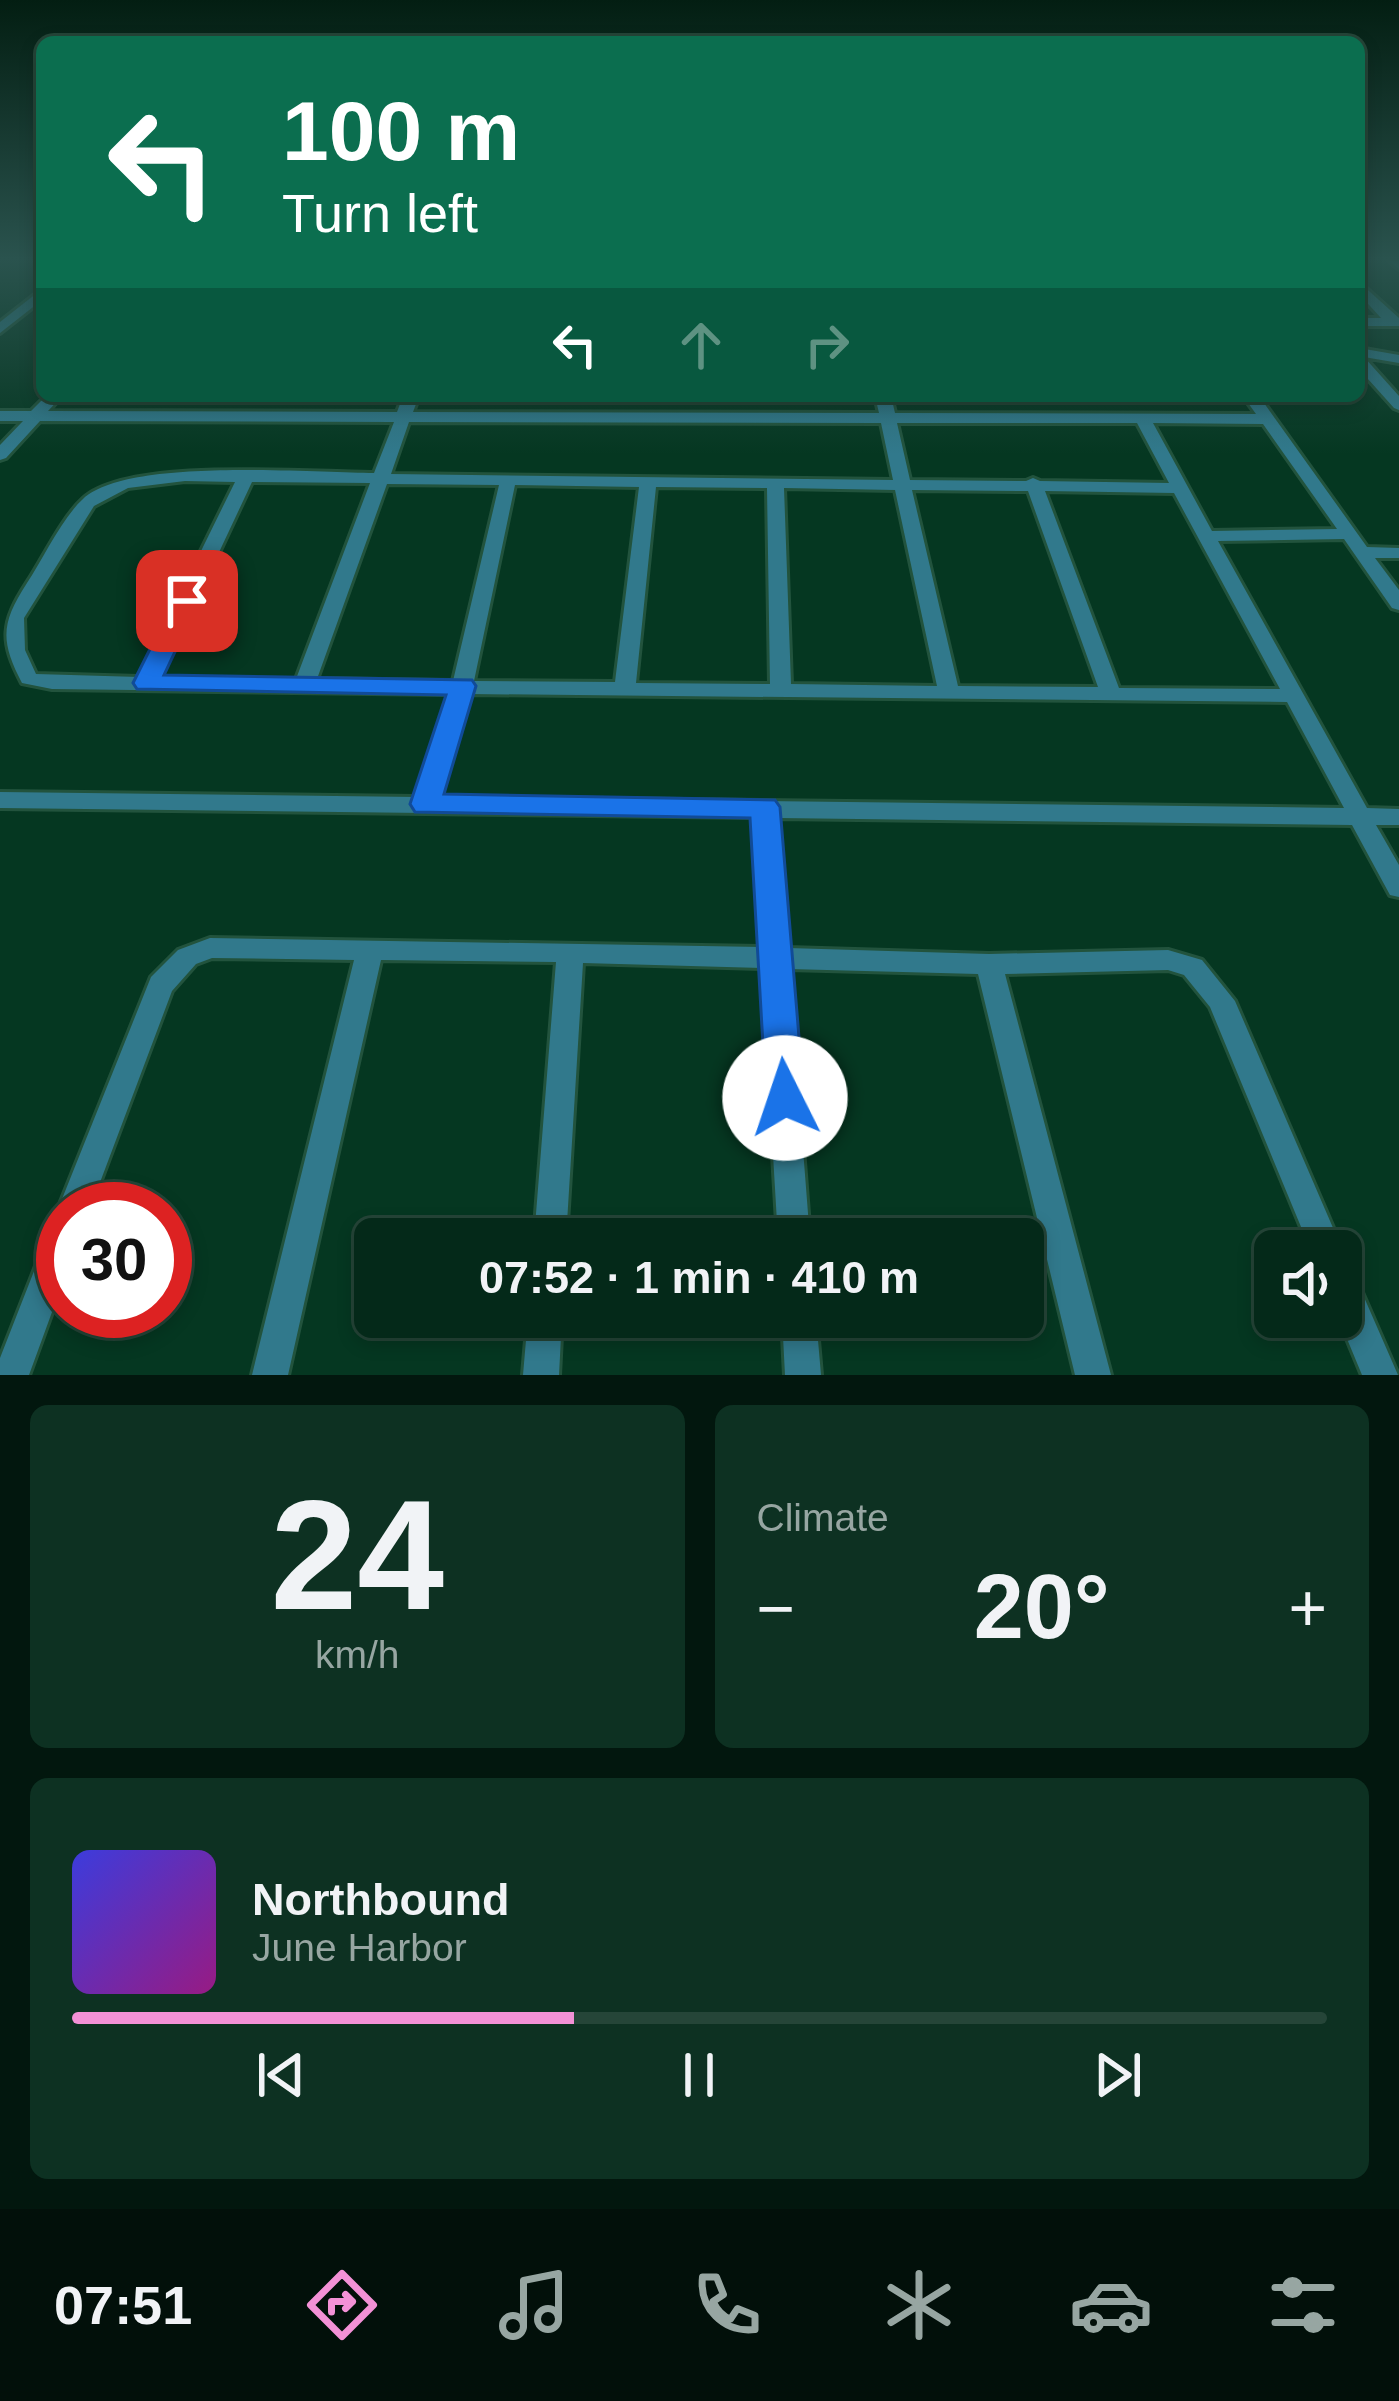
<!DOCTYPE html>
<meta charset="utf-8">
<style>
body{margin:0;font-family:Arial,sans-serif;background:#0d3122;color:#f1f3f6;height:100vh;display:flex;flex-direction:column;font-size:45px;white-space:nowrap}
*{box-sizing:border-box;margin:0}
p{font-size:39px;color:#97a6a2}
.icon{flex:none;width:66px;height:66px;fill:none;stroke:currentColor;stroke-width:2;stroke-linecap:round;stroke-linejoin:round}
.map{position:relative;height:1375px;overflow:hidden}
.drawer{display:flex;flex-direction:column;gap:30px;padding:30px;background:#02170e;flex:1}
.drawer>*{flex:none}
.hud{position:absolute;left:36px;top:36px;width:1329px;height:366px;border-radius:18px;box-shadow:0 6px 18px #0003,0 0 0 3px #254538;background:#0b6e4f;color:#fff;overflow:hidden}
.tools{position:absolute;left:1254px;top:1230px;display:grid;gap:24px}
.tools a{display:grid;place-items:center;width:108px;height:108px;border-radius:18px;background:#042919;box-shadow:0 6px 18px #0003,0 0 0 3px #254538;font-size:60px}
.speed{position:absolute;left:36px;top:1182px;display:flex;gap:24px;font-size:60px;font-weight:700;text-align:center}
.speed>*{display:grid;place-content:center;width:156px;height:156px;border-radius:50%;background:#042919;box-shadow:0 6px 18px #0003,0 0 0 3px #254538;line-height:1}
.speed .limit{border:18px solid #d22;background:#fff;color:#111}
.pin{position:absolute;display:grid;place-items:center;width:102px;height:102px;color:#fff;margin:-51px;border-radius:24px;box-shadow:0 6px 18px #0006}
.me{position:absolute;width:132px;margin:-66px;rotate:356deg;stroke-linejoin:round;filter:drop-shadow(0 0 9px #0008)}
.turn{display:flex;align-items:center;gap:42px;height:252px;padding:0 48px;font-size:54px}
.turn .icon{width:156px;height:156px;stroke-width:2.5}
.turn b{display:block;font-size:84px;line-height:102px}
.lanes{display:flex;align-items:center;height:114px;padding:0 48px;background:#0003;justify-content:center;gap:60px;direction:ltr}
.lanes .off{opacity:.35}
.big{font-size:90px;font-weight:700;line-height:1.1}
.drawer .widget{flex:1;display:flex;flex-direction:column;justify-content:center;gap:18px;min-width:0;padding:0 42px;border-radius:18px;background:#0d3122}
.drawer .dial{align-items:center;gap:0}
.dial b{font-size:156px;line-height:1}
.song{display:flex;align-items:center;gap:36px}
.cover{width:144px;height:144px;border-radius:18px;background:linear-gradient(135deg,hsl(240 70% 55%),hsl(310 70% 35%))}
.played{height:12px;border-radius:6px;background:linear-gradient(90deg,#f391d6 40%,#254538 40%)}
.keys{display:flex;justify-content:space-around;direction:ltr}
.heat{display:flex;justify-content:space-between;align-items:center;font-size:66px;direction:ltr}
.drawer .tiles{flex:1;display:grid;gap:30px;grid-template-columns:1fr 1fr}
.widget:last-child{grid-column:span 2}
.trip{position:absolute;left:354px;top:1218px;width:690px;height:120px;border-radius:18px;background:#042919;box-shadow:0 6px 18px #0003,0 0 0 3px #254538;font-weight:700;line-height:120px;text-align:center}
.dock{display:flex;height:192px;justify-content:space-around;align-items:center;background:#02100a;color:#97a6a2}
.dock .icon{width:84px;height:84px}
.dock .selected{color:#f391d6}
.dock b{font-size:54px;color:#f1f3f6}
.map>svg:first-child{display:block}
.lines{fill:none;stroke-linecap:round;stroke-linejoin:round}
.street-casing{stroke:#22533d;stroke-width:6}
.street{fill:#31798c;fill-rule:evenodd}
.route{fill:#1a73e8;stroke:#114b97;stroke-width:3}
</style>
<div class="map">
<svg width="1399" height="1375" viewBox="0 0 1399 1375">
<rect width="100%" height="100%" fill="#053721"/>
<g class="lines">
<g class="street-casing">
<path id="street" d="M1389 261H1399V269Z
M1359 282 1399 318V326H1359V318H1381L1359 294Z
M42 289V300L0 333V322Z
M1359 348 1399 355V363L1364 357 1399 396V410L1394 408 1359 369Z
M46 396H62L48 411 397 412 403 396H419L413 412 879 413 875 396H891L895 413 1256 414 1243 396H1259L1367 547 1399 548V558H1375L1399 590V610L1392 608 1344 539 1218 541 1367 808 1399 809V825H1376L1399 865V897L1390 895 1352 825 778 818 788 948 989 954 1168 950 1202 960 1235 1001 1343 1251 1341 1256V1251H1311L1210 1007 1184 975 1168 970 1005 974 1111 1375H1075L978 974 789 969 810 1239H778L762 968 583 963 566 1239H534L556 962 381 960 288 1375H252L354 960 212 958 196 964 172 991 90 1209H63V1219L58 1209 151 977 178 950 210 938 761 947 754 817 0 808V792L416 797 449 694 52 689 22 683C0 641 1 623 27 583 43 559 62 518 83 499 127 457 311 473 374 473L394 422 40 421 6 458 0 460V445L23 421H0V411H31ZM409 422 881 423 893 480 391 474ZM897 423H1137L1169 483 1040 481 1033 478 1026 481 910 480ZM1153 423 1263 424 1337 529 1212 531ZM185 481 235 482 139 677 36 674 25 650 24 618 94 506 128 488ZM252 482 370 483 296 679 160 678ZM387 484 499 485 453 681 317 679ZM515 485 639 487 615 682 474 681ZM656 487 767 488 770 684 636 683ZM784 488 895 490 937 686 791 684ZM912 490 1028 491 1098 687 958 686ZM1045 491 1174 493 1280 689 1119 688ZM470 694 1287 702 1344 808 439 797Z
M63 1223V1282L29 1375H0V1358L47 1238 52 1227Z
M1341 1267 1353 1272 1398 1375H1362L1338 1317Z
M528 1317H562L559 1375H523Z
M782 1317H816L821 1375H785Z"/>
</g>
<use href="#street" class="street"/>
</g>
<linearGradient id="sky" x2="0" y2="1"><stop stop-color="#031e12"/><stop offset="0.57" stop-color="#2a534e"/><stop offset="1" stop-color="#2a534e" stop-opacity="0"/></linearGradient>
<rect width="1399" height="454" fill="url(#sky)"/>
<path class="route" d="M187 594 199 601 164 675 472 680 476 686 444 794 775 800 780 807 804 1098 798 1110 785 1115 771 1110 766 1098 750 818 415 812 410 804 446 695 137 689 133 683 174 601Z"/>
</svg>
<div class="tools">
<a><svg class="icon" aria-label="sound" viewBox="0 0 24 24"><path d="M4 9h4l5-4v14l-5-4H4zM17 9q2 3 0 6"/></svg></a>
</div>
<div class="speed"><div class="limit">30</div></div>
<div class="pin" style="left:187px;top:601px;background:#d93025"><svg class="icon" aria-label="arrive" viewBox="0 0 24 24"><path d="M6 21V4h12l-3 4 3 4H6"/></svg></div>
<svg class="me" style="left:785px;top:1098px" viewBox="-20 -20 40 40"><circle r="19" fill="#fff"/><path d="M0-13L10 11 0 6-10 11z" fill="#1a73e8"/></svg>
<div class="trip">07:52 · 1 min · 410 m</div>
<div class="hud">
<div class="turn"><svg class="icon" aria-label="left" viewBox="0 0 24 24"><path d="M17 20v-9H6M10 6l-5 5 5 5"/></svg><div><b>100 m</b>Turn left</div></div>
<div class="lanes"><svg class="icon" aria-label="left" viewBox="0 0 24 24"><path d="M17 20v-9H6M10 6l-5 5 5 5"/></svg><svg class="icon off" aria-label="ahead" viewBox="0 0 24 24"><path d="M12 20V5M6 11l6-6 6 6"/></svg><svg class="icon off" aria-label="right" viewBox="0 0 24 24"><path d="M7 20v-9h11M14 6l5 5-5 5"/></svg></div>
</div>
</div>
<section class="drawer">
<div class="tiles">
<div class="widget dial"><b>24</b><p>km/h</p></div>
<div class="widget"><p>Climate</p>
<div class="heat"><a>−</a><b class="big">20°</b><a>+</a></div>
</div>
<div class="widget">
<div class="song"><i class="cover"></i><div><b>Northbound</b><p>June Harbor</p></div></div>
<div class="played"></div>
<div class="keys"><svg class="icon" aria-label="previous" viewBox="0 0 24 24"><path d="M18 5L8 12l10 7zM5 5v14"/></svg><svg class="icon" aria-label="pause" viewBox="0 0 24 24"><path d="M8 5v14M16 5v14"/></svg><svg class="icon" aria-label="next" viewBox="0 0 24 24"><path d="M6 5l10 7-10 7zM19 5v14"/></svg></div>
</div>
</div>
</section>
<nav class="dock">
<b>07:51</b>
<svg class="icon selected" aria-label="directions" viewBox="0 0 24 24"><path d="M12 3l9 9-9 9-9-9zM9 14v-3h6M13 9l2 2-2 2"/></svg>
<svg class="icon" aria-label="music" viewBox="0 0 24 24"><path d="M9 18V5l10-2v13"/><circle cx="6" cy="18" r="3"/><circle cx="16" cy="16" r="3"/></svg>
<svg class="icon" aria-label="phone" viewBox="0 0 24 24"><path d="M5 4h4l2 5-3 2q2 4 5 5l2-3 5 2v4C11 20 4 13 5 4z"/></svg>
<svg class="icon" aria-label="climate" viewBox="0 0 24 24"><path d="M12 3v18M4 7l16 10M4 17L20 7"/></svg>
<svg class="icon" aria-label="car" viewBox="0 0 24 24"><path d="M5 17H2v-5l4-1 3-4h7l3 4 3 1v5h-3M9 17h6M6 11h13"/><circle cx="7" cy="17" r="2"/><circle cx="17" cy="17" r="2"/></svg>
<svg class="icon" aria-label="filters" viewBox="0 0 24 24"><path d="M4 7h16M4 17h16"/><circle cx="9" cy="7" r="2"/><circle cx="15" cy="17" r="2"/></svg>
</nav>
